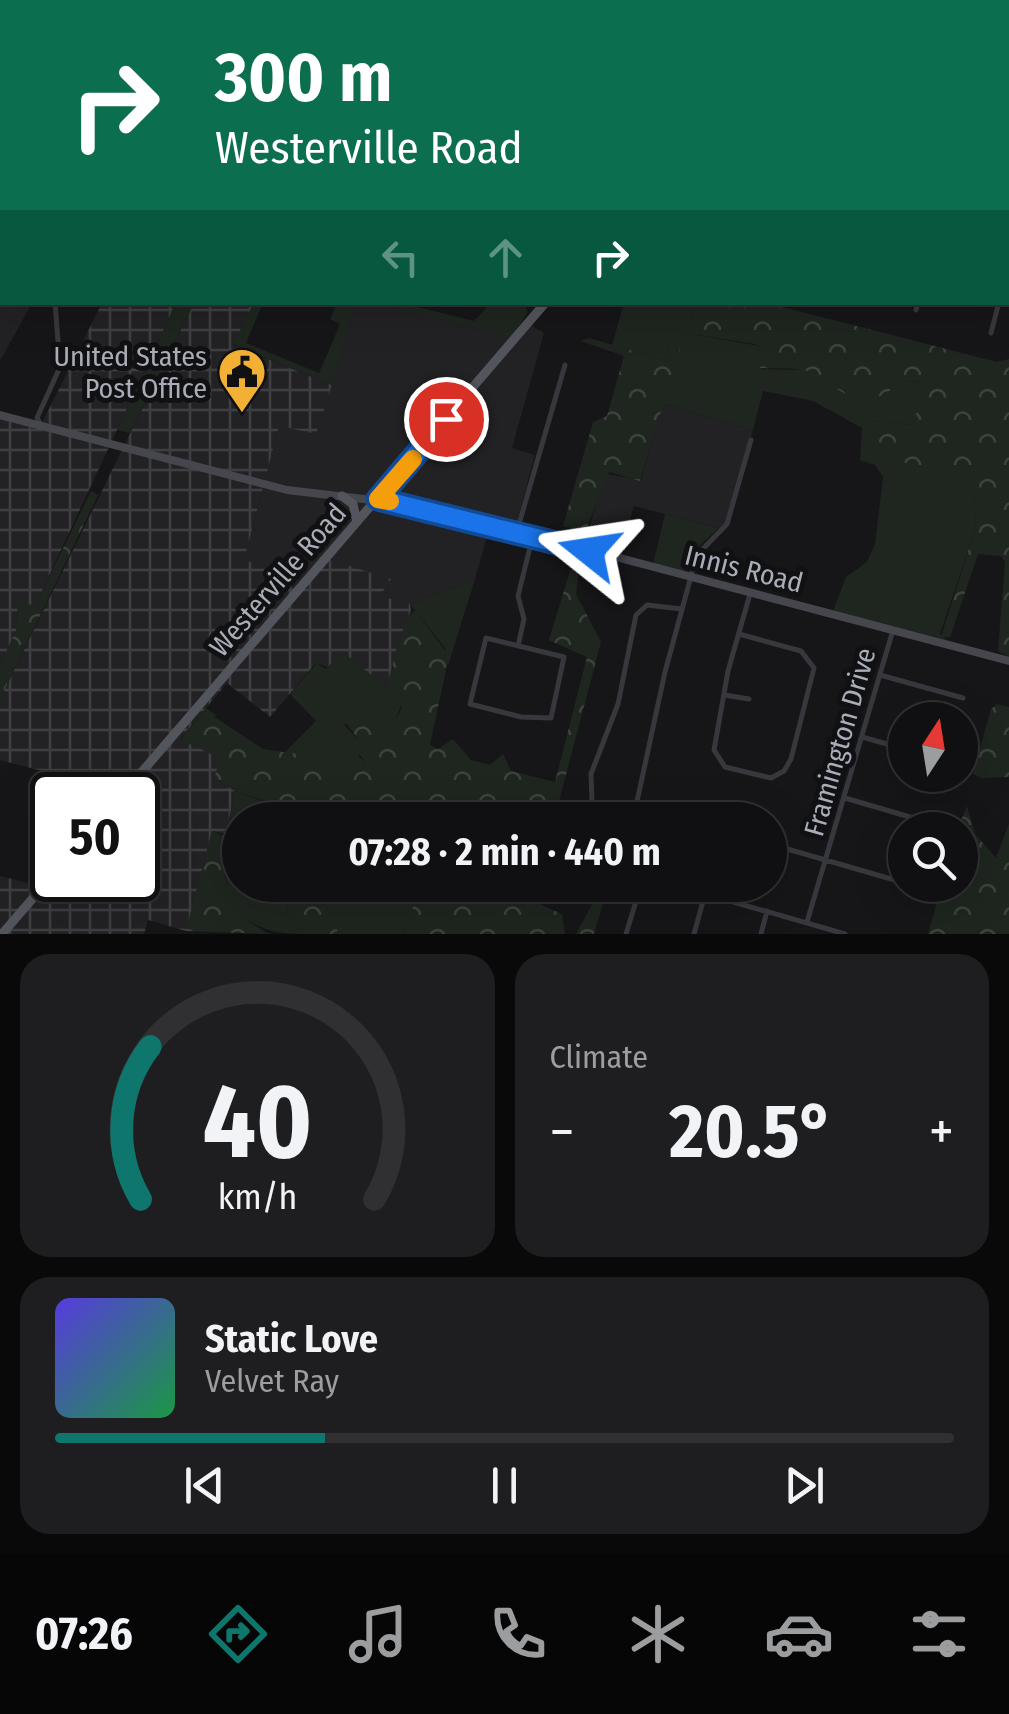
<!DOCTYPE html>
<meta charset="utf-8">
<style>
body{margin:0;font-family:"Fira Sans Condensed",sans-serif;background:#1e1e20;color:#f1f3f6;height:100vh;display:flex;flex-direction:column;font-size:38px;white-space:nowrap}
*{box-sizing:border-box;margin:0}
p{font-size:32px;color:#9c9d9f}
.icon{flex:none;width:55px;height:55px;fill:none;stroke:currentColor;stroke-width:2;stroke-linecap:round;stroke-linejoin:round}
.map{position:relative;height:934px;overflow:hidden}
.sheet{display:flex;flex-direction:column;gap:20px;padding:20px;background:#09090a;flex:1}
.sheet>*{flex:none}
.banner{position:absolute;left:0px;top:0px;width:1010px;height:305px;box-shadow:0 10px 40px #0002,0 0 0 2px #303032;background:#0b6e4f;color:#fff;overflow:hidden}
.needle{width:65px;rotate:12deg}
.buttons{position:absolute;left:888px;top:702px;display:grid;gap:20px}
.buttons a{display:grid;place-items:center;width:90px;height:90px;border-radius:50%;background:#101012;box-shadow:0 10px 40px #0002,0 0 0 2px #303032;font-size:50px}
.speed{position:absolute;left:30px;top:772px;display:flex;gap:20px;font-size:50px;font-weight:700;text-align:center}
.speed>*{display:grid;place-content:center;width:130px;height:130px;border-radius:50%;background:#101012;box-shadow:0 10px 40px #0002,0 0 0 2px #303032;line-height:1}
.speed .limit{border:5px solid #111;border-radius:15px;background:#fff;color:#111}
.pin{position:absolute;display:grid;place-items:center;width:85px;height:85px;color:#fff;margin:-42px;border:5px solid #fff;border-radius:50%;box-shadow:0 2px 10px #0007}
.me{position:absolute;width:110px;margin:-55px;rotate:285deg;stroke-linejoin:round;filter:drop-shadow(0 0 8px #0008)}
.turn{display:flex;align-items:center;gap:35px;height:210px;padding:0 50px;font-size:45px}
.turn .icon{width:130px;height:130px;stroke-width:2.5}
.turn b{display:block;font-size:70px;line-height:85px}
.lanes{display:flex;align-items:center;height:95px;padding:0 50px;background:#0003;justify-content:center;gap:50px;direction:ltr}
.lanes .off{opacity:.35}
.big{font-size:75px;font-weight:700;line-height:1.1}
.sheet .widget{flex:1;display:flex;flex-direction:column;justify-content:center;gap:15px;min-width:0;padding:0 35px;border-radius:30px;background:#1e1e20}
.sheet .dial{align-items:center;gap:0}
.dial svg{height:260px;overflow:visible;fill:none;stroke:#303032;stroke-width:7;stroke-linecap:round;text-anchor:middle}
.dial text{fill:#f1f3f6;stroke:none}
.song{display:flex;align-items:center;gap:30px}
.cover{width:120px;height:120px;border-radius:15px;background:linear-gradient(135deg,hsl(250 70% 55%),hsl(140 70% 35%))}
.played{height:10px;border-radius:5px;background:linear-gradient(90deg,#0f766e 30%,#303032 30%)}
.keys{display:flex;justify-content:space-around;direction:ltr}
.heat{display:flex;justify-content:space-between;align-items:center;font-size:55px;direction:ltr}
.sheet .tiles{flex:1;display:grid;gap:20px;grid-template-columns:1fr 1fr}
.widget:last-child{grid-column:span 2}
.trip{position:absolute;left:222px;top:802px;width:565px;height:100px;border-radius:50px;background:#101012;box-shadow:0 10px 40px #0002,0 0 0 2px #303032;font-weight:700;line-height:100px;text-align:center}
.menu{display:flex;height:160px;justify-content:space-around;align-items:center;background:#060607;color:#9c9d9f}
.menu .icon{width:70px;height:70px}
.menu .active{color:#0f766e}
.menu b{font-size:45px;color:#f1f3f6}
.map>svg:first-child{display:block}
.built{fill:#222225}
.industrial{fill:url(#industrial-grid)}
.green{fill:#1e261f}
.forest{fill:url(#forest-crowns)}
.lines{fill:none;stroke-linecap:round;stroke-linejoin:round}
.street{stroke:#37383d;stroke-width:5}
.secondary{stroke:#45474d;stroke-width:8}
.primary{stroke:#53555c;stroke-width:9}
.route-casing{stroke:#114b97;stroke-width:25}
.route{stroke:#1a73e8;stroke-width:18}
.slow{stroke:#f59e0b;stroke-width:18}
.labels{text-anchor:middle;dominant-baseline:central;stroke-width:10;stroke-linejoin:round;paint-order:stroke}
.poi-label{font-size:28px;fill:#a8adb8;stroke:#111113;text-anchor:end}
.street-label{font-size:28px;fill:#a8adb8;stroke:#111113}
</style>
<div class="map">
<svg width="1009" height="934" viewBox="0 0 1009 934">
<defs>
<pattern id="industrial-grid" width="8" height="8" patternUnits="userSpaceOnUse" patternTransform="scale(2.5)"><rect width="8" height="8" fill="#222225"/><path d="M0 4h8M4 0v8" fill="none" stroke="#3f3f43"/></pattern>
<pattern id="forest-crowns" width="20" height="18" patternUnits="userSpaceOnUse" patternTransform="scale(2.5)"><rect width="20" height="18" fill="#1e261f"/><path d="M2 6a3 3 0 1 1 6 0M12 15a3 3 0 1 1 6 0" fill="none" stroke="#3c433d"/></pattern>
</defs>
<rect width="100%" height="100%" fill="#161618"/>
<path class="built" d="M0 0H76L2 2 0 106Z
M0 287 2 302 31 305 0 361Z
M354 303H374L511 336 524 321 544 333 512 448 535 455 514 532 490 526 475 579 410 604 379 596 391 580 311 578 244 560 279 426 316 434Z
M663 404 753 430 724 529 634 506 619 560 582 550 606 474 641 480Z"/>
<path class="industrial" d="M583 0H792L593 2Z
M102 303H176L35 606 18 602 17 628 0 666V415L41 425Z
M194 303H254L234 345 332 385 316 434 279 426 244 560 311 578 327 559 391 579 380 596 410 604 411 610 386 687 316 663 270 717 227 683 180 739 220 758 219 781 235 791 226 834 212 831 186 931 148 920 144 934H0V876L43 887 52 880H138V795H123L124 792 0 760V699Z"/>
<path class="green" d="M176 303H194L130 433 117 430Z
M254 303H263L246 343 319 373 340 324 330 319 337 303H354L332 385 233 344Z
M374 303H402L474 321 491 303H523L528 312 512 337Z
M624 303H696L691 322 677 327 664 360 612 345Z
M685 333 760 346 762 369 804 370 883 395 901 381 919 382 924 391 912 425 872 421 888 455 963 484 974 492 976 526 940 634 947 640 833 611 846 577 867 562 875 544 883 477 875 465 860 460 862 428 813 401 763 391 753 430 663 404Z
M665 514 719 528 697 548 684 571 653 564Z
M475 579 448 666 445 648 410 604Z
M342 651 386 687 392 668 403 701 396 718 382 714 344 725 359 740V757L365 761 361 771 317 757 282 755 316 721 290 694 317 663 326 669Z
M206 708 217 716H213L194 746 180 740Z
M235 791 295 813 297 820H240V885H289L287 911 300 934C244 934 213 901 231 844L226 834Z
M333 885H421L403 934H339L323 901Z"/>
<path class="forest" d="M696 303H767L997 362 1009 359V657L998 651 1005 562 1001 556 978 554 950 637H941L976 526 974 492C948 472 874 461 864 434L872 421 912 425 924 391 919 382C896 377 890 398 869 399 843 402 830 378 807 371 791 367 775 369 760 368V346L755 344 685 333 640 481 609 472 585 533 563 526 593 422 607 416 624 356 581 341 589 338 664 360 677 327 691 322Z
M91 491 98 495 0 699V666L17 628 18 601 35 606Z
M574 558 580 560 576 594 601 642 554 820H297L290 807C264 799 233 796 215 776L220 758 194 746V739L213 716 263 749 318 757 361 771 365 761 353 747 359 740 343 719C358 702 377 713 396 718 411 700 393 690 393 671 392 655 405 619 415 610L449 656 430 745 438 749 453 739 471 760 490 765 503 754 511 771 555 782 587 657 549 640Z
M997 704 1009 707V777L982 778 973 774 991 709Z
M967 806 975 834 996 858 1009 824V934H928L942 885H960L957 830Z
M212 831 231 839C230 847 226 854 225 863 222 894 243 923 270 934L186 931Z
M289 885H333L323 901 339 934H300L287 911Z
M421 885H538L535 902 562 914 565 934H403Z
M607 889 594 934H576L600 890Z"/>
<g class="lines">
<path class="street" d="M179 0 188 2
M269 2 271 0
M0 43 2 44
M1008 273H1009
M916 310 918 302
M991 333 999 302
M40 423 37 418 60 367 55 302
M517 531 565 365
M739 634 801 651 814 668 791 759 784 771 771 778 725 767 714 750 728 671 750 594
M486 638 564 657 551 718 521 717 470 704Z
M518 646 524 619 518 596 533 535
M880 675 963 698
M724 695 749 699
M862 737 905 749
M845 798 927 822
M606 820 592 802 591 774 618 704 636 615 647 605 682 609
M633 820 665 672 693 569 701 551 727 524 751 440
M770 844 905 883
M674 885 845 934
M807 922 893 630
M626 934 641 885
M694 934 705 894
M761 934 767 911"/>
<path class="secondary" d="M0 415 287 490 423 506 1009 661"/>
<path class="primary" d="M798 2 801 0
M0 4 3 0
M342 496 353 504 357 522
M122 795 546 302
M2 934 52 876"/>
</g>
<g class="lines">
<g class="route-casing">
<path id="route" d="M446 419 378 499 589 551"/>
</g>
<use href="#route" class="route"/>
<path class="slow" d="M390 501 378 499 413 459"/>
</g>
<defs>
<g id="civic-pin" transform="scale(2.5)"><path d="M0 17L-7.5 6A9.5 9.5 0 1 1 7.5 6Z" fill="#f2b134" stroke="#111113"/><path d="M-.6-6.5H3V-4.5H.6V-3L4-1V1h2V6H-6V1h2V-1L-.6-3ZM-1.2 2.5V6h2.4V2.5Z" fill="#111"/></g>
</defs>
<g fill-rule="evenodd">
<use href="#civic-pin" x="242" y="372"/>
</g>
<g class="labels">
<g class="poi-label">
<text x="207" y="356">United States<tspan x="207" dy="32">Post Office</tspan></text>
</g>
<g class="street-label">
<text transform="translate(744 569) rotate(14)">Innis Road</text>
<text transform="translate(278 580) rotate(-49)">Westerville Road</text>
<text transform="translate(840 742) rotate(-74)">Framington Drive</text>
</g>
</g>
</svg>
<div class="buttons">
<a><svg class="needle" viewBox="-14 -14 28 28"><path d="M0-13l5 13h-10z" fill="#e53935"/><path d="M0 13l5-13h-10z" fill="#9c9d9f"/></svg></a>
<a><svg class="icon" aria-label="search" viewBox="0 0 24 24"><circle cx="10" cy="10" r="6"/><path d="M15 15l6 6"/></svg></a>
</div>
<div class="speed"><div class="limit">50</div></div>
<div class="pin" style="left:446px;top:419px;background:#d93025"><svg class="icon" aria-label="arrive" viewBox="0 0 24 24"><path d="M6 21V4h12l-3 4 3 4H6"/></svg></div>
<svg class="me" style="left:589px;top:551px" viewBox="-20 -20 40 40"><path d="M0-17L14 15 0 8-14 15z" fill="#1a73e8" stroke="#fff" stroke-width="4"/></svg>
<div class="trip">07:28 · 2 min · 440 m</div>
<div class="banner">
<div class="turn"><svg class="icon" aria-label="right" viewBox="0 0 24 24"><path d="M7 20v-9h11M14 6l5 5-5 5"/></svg><div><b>300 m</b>Westerville Road</div></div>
<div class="lanes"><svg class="icon off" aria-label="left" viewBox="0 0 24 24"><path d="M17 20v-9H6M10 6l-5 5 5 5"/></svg><svg class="icon off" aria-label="ahead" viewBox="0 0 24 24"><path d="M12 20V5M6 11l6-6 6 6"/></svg><svg class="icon" aria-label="right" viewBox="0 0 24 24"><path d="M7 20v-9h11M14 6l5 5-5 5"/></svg></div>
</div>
</div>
<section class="sheet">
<div class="tiles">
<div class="widget dial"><svg viewBox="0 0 100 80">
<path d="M14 69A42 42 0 1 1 86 69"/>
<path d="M14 69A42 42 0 0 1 17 22" stroke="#0f766e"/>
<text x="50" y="56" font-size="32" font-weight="700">40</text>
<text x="50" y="72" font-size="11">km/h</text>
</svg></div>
<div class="widget"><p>Climate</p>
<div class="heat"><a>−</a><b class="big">20.5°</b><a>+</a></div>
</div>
<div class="widget">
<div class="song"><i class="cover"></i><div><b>Static Love</b><p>Velvet Ray</p></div></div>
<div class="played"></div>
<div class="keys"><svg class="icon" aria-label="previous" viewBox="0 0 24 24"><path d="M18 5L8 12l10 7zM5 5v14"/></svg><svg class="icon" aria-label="pause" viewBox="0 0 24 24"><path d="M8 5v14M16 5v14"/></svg><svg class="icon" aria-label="next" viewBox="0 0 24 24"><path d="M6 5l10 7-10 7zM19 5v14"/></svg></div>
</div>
</div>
</section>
<nav class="menu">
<b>07:26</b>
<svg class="icon active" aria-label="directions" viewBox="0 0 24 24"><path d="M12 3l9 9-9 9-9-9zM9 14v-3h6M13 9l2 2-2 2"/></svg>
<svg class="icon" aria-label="music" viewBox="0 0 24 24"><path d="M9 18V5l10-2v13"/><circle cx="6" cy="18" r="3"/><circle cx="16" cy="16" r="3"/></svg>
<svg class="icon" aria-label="phone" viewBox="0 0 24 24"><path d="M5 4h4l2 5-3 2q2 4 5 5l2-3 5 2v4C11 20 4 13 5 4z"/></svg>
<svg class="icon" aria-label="climate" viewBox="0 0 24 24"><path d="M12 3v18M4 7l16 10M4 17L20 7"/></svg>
<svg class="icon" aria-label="car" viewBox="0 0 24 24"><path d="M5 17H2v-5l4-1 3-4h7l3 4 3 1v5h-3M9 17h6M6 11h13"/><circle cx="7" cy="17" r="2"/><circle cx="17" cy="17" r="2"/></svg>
<svg class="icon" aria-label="filters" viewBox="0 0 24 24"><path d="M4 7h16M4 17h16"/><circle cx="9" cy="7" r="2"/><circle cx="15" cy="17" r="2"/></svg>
</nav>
